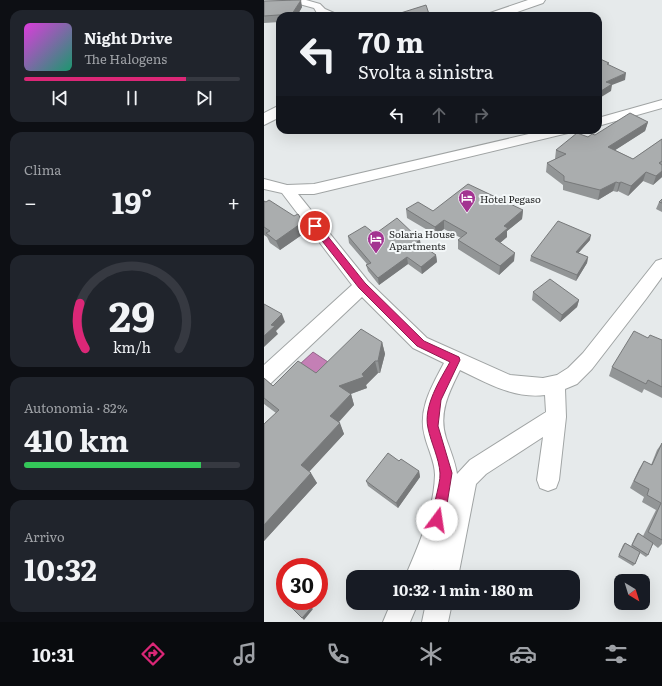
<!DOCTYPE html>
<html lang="it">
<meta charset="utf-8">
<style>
body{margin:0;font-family:Literata,serif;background:#20242c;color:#f1f3f6;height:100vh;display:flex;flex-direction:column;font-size:15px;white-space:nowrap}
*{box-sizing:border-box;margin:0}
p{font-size:13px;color:#9ea1a6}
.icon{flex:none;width:22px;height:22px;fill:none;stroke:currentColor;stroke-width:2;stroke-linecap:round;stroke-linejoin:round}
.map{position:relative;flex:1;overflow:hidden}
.side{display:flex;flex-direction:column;gap:10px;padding:10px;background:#0d0f14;width:264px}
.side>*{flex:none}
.banner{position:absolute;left:12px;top:12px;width:326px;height:122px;border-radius:12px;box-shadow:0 4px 16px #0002;background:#171b24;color:#f1f3f6;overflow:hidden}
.needle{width:26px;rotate:142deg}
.tools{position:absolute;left:350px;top:574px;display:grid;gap:8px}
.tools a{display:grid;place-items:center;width:36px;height:36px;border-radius:8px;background:#171b24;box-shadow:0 4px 16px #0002;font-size:20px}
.speed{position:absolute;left:12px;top:558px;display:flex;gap:8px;font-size:20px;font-weight:700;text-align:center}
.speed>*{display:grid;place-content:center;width:52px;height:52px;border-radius:50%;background:#171b24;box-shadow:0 4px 16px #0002;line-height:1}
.speed .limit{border:6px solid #d22;background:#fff;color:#111}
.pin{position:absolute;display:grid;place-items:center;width:34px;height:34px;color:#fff;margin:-17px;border:2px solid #fff;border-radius:50%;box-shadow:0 1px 4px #0007}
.me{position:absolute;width:44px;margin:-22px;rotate:14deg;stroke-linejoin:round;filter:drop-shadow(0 0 3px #0008)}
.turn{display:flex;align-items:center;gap:14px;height:84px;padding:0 16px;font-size:18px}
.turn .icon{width:52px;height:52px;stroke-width:2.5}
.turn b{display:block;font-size:28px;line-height:34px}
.lanes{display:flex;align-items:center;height:38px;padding:0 16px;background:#0003;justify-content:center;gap:20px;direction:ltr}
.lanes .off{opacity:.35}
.big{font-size:30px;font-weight:700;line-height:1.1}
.side .card{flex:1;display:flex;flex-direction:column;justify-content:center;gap:6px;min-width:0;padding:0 14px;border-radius:12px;background:#20242c}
.side .dial{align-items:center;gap:0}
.dial svg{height:104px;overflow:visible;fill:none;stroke:#363941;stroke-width:7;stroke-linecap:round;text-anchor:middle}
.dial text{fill:#f1f3f6;stroke:none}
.song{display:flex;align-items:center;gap:12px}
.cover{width:48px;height:48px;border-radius:6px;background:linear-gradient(135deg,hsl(300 70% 55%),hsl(160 70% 35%))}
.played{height:4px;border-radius:2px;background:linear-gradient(90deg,#db2777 75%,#363941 75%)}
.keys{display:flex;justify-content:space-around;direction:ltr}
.heat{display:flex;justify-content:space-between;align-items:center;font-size:22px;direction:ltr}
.charge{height:6px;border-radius:3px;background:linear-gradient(90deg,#34c759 82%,#363941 0)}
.trip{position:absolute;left:82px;top:570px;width:234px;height:40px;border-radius:12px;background:#171b24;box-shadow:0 4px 16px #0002;font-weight:700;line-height:40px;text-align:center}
.menu{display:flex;height:64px;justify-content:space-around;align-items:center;background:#090b0e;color:#9ea1a6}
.menu .icon{width:28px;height:28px}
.menu .current{color:#db2777}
.menu b{font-size:18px;color:#f1f3f6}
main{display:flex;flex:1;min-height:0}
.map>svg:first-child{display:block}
.water{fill:#c47fb5;stroke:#94648a}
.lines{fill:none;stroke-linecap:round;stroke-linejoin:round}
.minor-casing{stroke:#a0a4a4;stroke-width:2}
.major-casing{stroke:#a0a4a4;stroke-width:2}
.minor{fill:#fff;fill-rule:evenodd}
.major{fill:#fff;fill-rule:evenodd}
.wall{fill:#929596}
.shaded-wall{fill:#77797a}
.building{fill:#aaadae;stroke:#77797a}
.route{fill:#db2777;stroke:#8e194d}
.labels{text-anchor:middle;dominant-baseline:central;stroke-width:4;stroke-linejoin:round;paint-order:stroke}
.poi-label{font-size:10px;fill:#252626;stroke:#f3f7f8;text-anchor:start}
</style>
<main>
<section class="side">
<div class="card">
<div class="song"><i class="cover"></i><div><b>Night Drive</b><p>The Halogens</p></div></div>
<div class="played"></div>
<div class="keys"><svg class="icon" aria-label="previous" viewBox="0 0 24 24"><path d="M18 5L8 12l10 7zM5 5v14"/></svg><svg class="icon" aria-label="pause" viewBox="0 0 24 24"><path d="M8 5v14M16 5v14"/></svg><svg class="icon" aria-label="next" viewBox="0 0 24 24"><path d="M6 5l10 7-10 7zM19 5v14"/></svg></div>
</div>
<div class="card"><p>Clima</p>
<div class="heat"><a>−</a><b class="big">19°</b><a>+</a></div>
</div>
<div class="card dial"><svg viewBox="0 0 100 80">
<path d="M14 69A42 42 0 1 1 86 69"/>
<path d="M14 69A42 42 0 0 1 10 34" stroke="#db2777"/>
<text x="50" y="56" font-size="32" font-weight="700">29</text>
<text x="50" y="72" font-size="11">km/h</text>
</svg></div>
<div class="card"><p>Autonomia · 82%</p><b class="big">410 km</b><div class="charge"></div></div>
<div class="card"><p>Arrivo</p><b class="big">10:32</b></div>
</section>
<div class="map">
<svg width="398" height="622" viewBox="0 0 398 622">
<rect width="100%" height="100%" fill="#e6eaeb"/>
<path class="water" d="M49 352 70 366 57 379 35 365Z"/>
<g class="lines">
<g class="minor-casing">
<path id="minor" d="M26 0H42L56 4 61 9 77 16H62L53 13 50 8 28 2Z
M398 100V108L334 126V118Z
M282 130H306L304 133 50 194H34L104 281 163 338 246 375 279 378 293 375 304 368 319 353 392 261 398 259V277L382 299 328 369 313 384 301 389 302 417 295 480 292 488 284 491 276 488 273 480 279 437 222 474 212 484 194 577H168L170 569 167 577H141C155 545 170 510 171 475 171 462 164 449 161 437 153 410 168 386 180 363L149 348 98 297 7 383 0 385V365L88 285 18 193 0 189V179L23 185 50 184ZM196 370C223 383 250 399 281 395L282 412 206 460 193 474C191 461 186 450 182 438 174 413 185 392 196 370Z
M127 603H154L146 622H119Z
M162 603H188L184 622H158Z"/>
</g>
<g class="major-casing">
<path id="major" d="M264 0H281L279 3 242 16H224L226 13Z
M16 105V117L0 125V113Z"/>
</g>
<use href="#minor" class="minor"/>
<use href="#major" class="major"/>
</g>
<path class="wall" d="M0 1 38 7 33 16H16V22L0 23Z
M384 122 381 131 351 150 369 159 398 139V177L389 185 379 181 364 196 354 191 353 192 349 191 334 200 299 190V185L282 172 283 163 292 159H291L292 150 324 137Z
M398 199V212L392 209 395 202Z
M0 201 42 232 16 250 6 243 3 237 0 235Z
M142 209 169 211 259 210 258 219 243 231V237L236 243 250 261 235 275 194 249V240L197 238 180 229 172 235 143 218Z
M111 234 157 245 172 255 173 262 158 274 144 264 115 285 104 271 102 265 103 264 85 243 84 236Z
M326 240 314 253 324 257 323 263 312 281 266 261 267 256Z
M269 292 315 300 313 307 296 322 268 300Z
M384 338 398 340V398L380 389 378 393 345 376 348 367Z
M118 342 121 354 116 373H114L102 385 103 388 87 394 90 405 75 422 80 434 45 472 53 483 0 541V424L12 413 0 404V378L9 386 52 373Z
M398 443V544L394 548 389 544 384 555 382 557 376 553 371 564 369 566 354 557 359 545 361 543 367 546 372 535 374 533 379 536 392 510 378 502 380 497 366 488 375 469 380 461 387 465 393 450Z
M135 461 155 471 156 477 134 508 104 486 102 481Z"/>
<path class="shaded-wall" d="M37 0 38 7 33 16H28V14Z
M362 73 361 80 348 85 347 91 334 99V93L342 82Z
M384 122 381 131 342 156 344 147Z
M398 171V177L389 185 392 176Z
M382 172 379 181 364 196 367 186Z
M352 182 349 191 334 200 336 190Z
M357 182 354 191 353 192 355 183Z
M259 210 258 219 243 231V237L230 248 231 239 240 226Z
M180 220V229L172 235 171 227Z
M39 222 42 232 16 250 12 241Z
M327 235 326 240 310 258 312 252Z
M156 240 157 246 153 242Z
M251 253 250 261 235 275 236 266Z
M172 255 173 262 158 274 157 267Z
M143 257 144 264 115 285 114 278Z
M324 257 323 263 312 281 313 275Z
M315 300 313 307 296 322 298 315Z
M18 314 21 322 12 331 14 334 0 347V336L7 325Z
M118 342 121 354 116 373 114 361Z
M111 361 114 373 102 385 103 388 78 397 75 386 98 374Z
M87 394 90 405 70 427 66 416Z
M76 423 80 434 42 475 37 465Z
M155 471 156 477 134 508 132 503Z
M47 473 53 483 0 541V525Z
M41 601 49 609 40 620 38 618Z"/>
<path class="building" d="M37 0 28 14 0 16V1Z
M162 5 165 14 160 16H127Z
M334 58 345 63 343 64 362 73 342 82 348 84 334 93Z
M366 113 384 122 344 147 369 159 398 139V161L395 163 398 165V171L392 176 382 172 367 186 357 182 355 183 352 182 336 190 300 181V176L283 163 302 154 292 150 313 133 324 137 328 134 331 135Z
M204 184 259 210 240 226 244 228 231 239 251 253 236 266 194 240 203 233 180 220 171 227 142 209 154 202 169 211Z
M398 199V203L395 202Z
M5 200 30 216 34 214 39 222 12 241 2 233 6 231 0 227V201L2 202Z
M133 218 156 240 153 242 172 255 157 267 143 257 114 278 102 265 107 263 84 236 101 226 111 234Z
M294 221 327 235 312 252 324 257 313 275 267 256Z
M286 279 315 300 298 315 269 292Z
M0 304 18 314 7 325 11 326 0 336Z
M97 329 118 342 114 361H111L98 374 100 377 75 386 87 394 66 416 76 423 37 465 47 473 0 525V424L15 410 0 398V378L9 386 34 361 52 373Z
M370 331 384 338 386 335 398 340V387L384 380 382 384 348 367Z
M398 443V540L384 532 397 503 383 495 385 489 370 481 380 461 388 465Z
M124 453 135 461 137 459 155 471 132 503 102 481Z
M374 533 389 543 384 555 368 545Z
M361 543 376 552 371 564 355 555Z
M26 601H41L47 608 38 618 24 604Z"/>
<path class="route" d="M51 223 54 224 101 283 160 341 195 357 196 360 177 400 174 426 188 473 183 504 177 524 173 525 169 524C165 514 177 486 176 473 175 458 167 443 164 428 159 406 176 380 186 362L153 346 95 288 48 228V224Z"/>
<defs>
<g id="hotel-pin" transform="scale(0.9)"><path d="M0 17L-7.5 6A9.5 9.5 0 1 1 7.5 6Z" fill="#a33491" stroke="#f3f7f8"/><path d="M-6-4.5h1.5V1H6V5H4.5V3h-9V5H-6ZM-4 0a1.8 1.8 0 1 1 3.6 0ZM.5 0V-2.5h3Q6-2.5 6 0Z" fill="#fff"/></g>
</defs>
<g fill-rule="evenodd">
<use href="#hotel-pin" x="203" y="198"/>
<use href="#hotel-pin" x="112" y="239"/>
</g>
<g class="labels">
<g class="poi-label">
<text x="216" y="198">Hotel Pegaso</text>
<text x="125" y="233">Solaria House<tspan x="125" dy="12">Apartments</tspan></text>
</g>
</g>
</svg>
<div class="tools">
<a><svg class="needle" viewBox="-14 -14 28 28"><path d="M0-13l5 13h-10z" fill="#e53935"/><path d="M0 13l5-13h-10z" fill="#9ea1a6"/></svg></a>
</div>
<div class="speed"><div class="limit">30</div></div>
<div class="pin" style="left:51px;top:226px;background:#d93025"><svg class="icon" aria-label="arrive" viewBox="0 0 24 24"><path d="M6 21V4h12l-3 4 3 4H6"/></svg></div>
<svg class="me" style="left:173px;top:520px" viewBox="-20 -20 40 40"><circle r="19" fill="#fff"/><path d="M0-13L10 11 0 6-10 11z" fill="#db2777"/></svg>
<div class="trip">10:32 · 1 min · 180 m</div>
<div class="banner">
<div class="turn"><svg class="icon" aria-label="left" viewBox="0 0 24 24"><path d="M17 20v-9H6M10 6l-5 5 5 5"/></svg><div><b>70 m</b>Svolta a sinistra</div></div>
<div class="lanes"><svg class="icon" aria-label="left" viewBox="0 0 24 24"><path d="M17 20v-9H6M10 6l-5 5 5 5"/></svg><svg class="icon off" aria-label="ahead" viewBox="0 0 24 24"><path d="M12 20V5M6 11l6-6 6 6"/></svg><svg class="icon off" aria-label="right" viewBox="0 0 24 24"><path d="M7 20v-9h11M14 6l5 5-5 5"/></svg></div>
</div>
</div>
</main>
<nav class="menu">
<b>10:31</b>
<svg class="icon current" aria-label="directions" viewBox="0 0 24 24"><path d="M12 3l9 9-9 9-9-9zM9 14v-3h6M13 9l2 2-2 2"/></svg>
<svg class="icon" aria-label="music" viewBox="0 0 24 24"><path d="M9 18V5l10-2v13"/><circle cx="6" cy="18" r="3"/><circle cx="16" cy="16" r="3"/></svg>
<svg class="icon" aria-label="phone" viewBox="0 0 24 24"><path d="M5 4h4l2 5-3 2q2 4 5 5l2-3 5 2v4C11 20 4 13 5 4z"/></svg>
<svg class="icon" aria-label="climate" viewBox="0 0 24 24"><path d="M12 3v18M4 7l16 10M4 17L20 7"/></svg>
<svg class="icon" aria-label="car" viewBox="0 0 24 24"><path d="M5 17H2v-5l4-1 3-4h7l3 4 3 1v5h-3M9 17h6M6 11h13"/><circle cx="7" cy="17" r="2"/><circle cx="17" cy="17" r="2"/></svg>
<svg class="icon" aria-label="filters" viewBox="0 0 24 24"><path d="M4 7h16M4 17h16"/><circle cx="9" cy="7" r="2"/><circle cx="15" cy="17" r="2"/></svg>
</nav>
